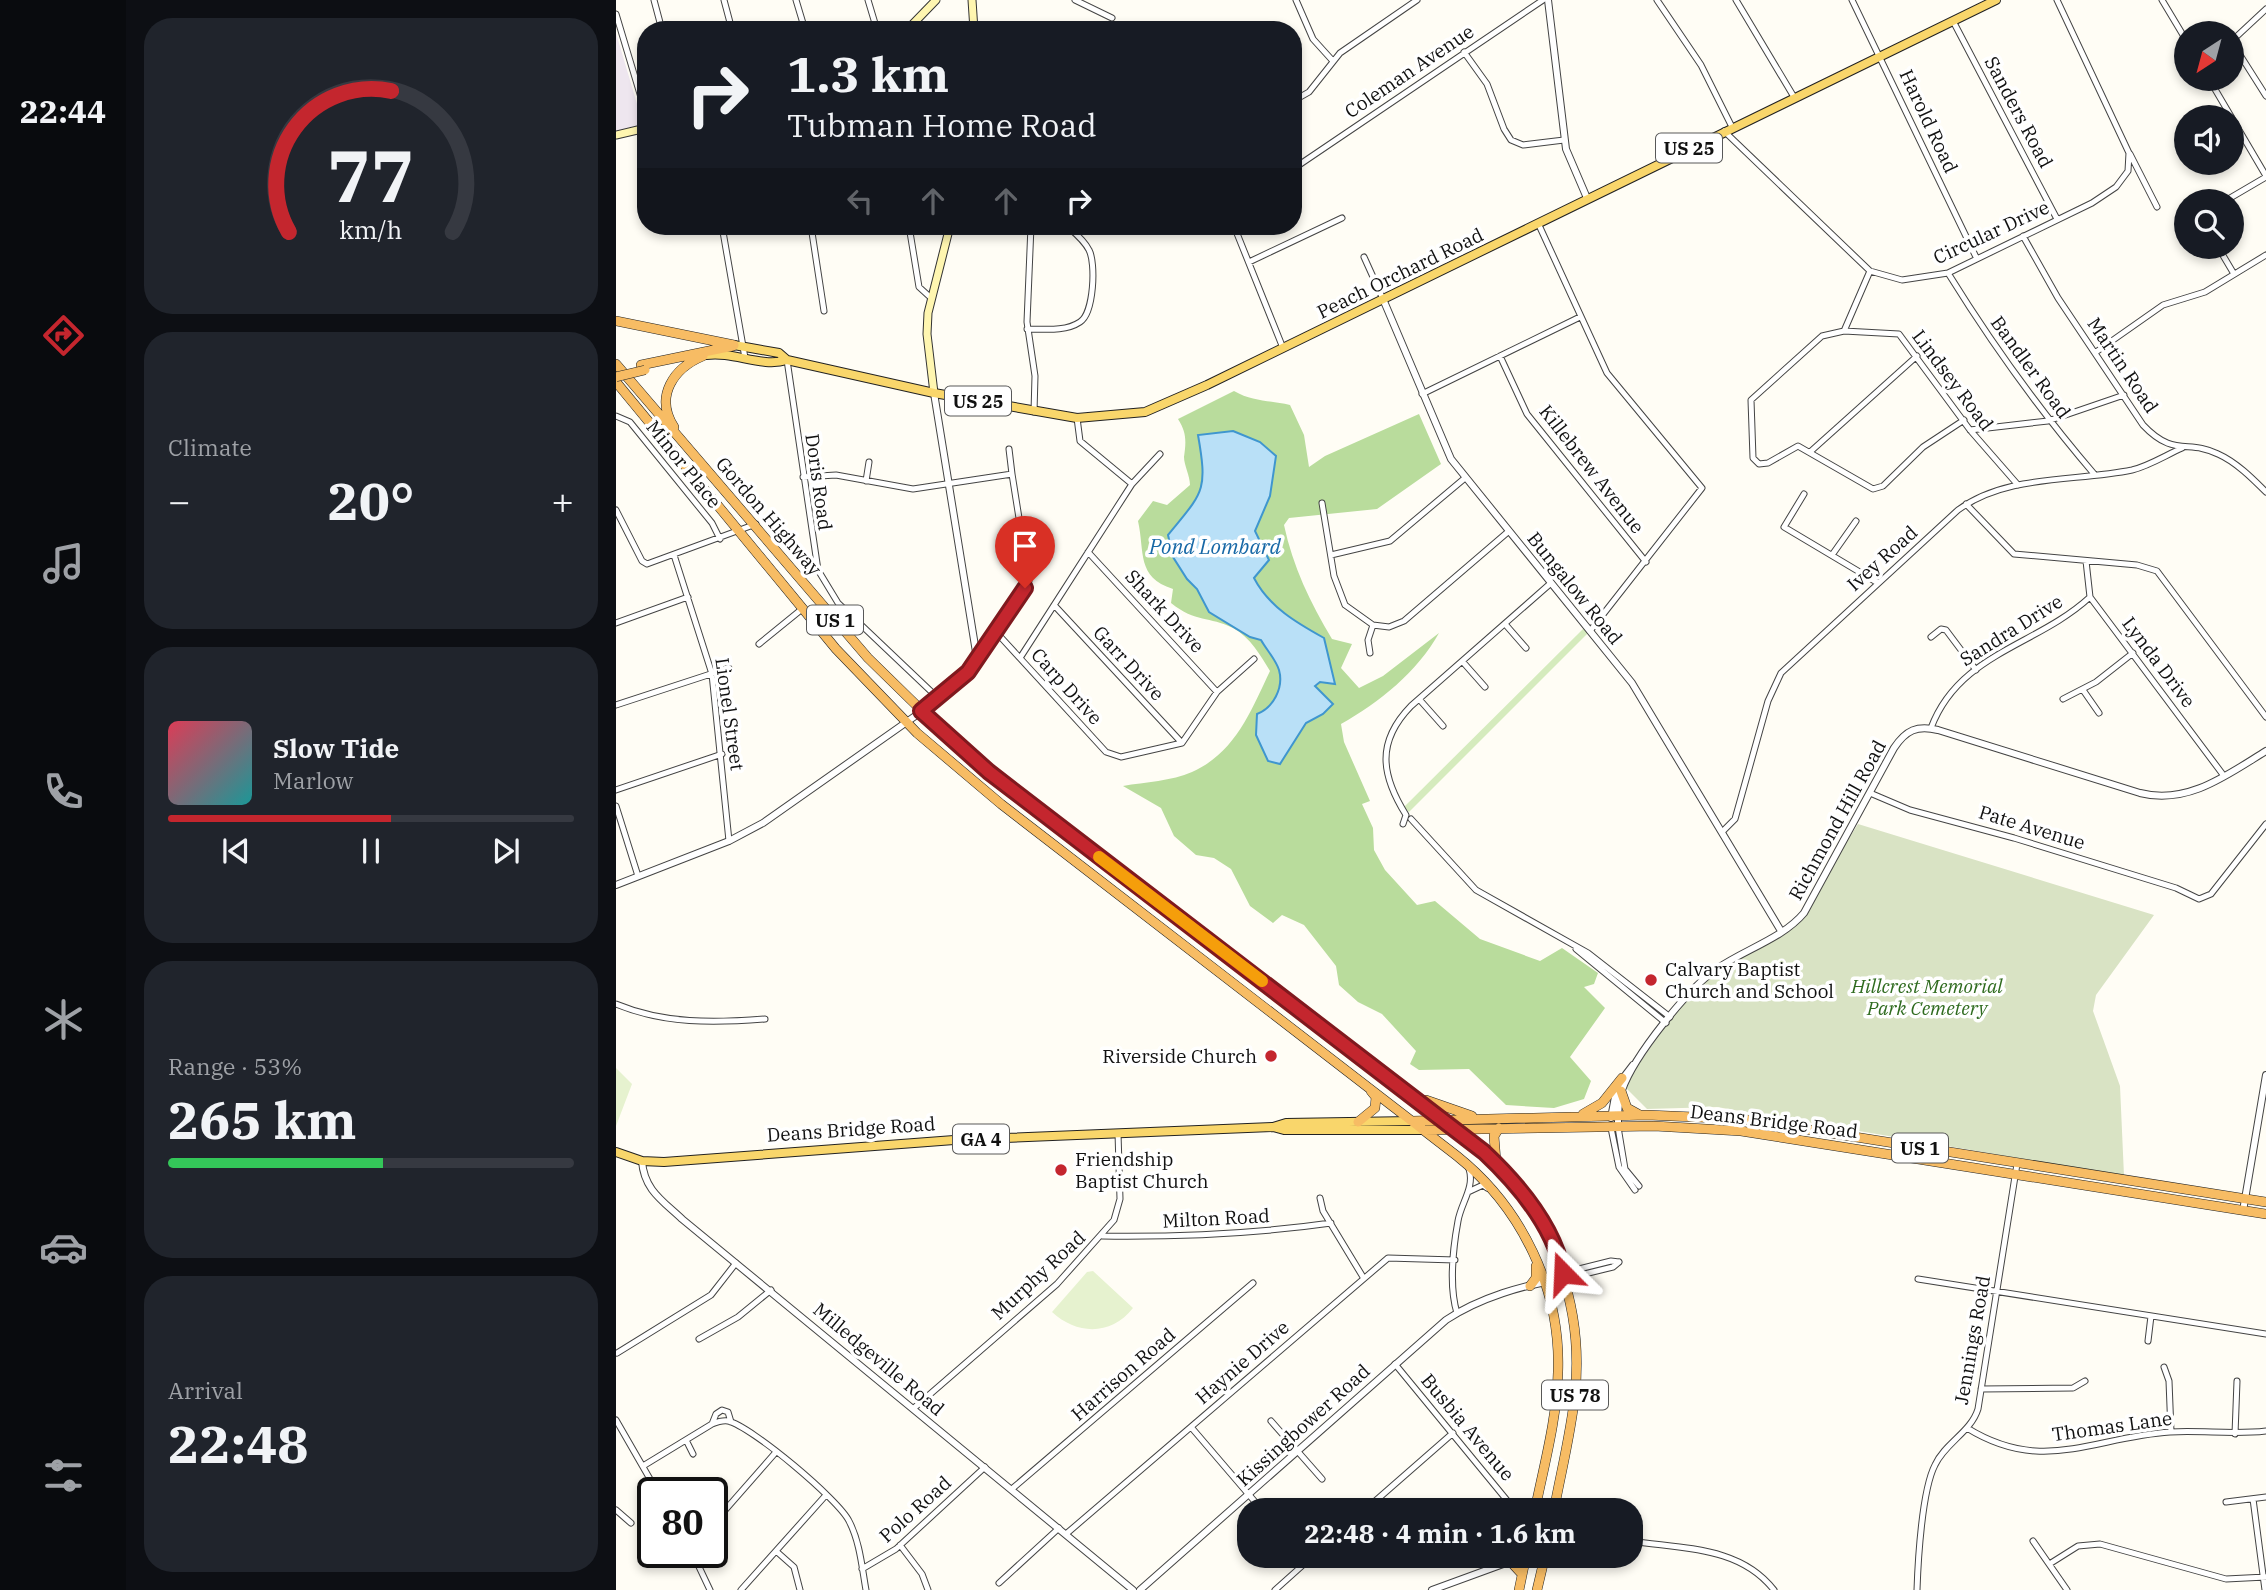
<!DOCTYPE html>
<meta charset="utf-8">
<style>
body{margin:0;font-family:"IBM Plex Serif",serif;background:#20242c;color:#f1f3f6;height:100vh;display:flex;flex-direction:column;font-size:26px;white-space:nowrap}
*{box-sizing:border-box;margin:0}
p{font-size:23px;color:#9ea1a6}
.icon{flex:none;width:38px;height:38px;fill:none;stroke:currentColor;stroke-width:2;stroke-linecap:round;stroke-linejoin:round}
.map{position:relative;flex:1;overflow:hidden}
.drawer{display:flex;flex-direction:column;gap:18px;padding:18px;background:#0d0f14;width:490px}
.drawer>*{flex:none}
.hud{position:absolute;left:21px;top:21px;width:665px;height:214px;border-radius:28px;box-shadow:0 4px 10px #0003;background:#171b24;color:#f1f3f6;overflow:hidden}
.needle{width:46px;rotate:216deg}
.controls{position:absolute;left:1558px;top:21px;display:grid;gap:14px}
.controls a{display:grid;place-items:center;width:70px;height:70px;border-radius:50%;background:#171b24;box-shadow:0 4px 10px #0003;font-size:35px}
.speed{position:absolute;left:21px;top:1477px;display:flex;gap:14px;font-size:35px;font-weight:700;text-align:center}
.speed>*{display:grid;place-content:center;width:91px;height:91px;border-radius:50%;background:#171b24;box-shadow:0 4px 10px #0003;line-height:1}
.speed .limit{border:4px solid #111;border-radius:10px;background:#fff;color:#111}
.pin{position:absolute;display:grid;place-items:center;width:60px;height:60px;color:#fff;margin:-72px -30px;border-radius:50% 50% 50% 0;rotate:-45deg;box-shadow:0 0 7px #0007}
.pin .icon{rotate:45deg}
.me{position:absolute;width:77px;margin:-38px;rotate:339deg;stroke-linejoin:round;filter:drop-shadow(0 0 5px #0008)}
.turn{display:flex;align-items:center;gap:24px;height:147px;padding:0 35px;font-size:32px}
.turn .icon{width:91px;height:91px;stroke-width:2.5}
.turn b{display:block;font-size:49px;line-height:60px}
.lanes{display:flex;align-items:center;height:66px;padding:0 35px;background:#0003;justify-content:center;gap:35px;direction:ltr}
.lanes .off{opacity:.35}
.big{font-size:52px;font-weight:700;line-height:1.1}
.drawer .tile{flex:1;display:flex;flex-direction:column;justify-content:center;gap:10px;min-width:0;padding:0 24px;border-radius:28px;background:#20242c}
.drawer .dial{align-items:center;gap:0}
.dial svg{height:182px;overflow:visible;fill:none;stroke:#363941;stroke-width:7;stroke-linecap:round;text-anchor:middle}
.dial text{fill:#f1f3f6;stroke:none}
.song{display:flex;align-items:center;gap:21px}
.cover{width:84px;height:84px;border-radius:10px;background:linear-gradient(135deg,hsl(350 70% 55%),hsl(180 70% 35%))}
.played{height:7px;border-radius:4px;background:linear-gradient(90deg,#c4262e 55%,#363941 55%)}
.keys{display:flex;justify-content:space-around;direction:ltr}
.heat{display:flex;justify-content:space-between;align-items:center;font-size:38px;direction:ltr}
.charge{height:10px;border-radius:5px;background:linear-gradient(90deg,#34c759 53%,#363941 0)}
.trip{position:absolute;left:621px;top:1498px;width:406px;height:70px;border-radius:28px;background:#171b24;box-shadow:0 4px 10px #0003;font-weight:700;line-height:70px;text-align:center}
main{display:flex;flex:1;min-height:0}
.menu{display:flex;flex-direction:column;width:126px;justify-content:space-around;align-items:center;background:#090b0e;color:#9ea1a6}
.menu .icon{width:49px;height:49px}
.menu .current{color:#c4262e}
.menu b{font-size:32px;color:#f1f3f6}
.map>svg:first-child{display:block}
.industrial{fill:#eee6ef}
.green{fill:#d5ebbd}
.forest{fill:#b9dc9c}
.cemetery{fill:#d9e3c4}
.pitch{fill:#e6f2cf}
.water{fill:#b9e0f7;stroke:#3f96cf;stroke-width:2}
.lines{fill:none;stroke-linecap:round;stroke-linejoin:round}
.minor-casing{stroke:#444;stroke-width:7}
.tertiary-casing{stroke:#444;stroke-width:8}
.secondary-casing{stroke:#333;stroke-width:9}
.primary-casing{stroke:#222;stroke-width:10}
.trunk-casing{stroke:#222;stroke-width:10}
.minor{stroke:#fff;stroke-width:5}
.tertiary{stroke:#fff;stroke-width:6}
.secondary{stroke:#fff6b0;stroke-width:7}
.primary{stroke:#f9d66b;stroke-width:8}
.trunk{stroke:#f7bc64;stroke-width:9}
.trunk-bridge-casing{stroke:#222;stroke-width:10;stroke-linecap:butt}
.trunk-bridge{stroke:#f7bc64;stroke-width:9}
.route-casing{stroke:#7f191e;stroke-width:18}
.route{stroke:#c4262e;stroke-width:12}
.slow{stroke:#f59e0b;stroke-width:12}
.poi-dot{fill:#c4262e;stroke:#fff;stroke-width:2.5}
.labels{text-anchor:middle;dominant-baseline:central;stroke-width:7;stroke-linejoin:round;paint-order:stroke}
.shield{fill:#fff;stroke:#585858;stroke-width:2}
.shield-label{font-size:18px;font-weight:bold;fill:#111}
.street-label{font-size:19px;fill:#111;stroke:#fff}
.poi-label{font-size:19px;fill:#111;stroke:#fff;text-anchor:start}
.park-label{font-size:19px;font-style:italic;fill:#2f6b1f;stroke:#fff}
.water-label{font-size:21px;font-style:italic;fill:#1768a6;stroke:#fff}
</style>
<main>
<nav class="menu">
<b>22:44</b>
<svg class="icon current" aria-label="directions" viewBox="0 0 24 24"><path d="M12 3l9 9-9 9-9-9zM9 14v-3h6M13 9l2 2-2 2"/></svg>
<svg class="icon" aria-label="music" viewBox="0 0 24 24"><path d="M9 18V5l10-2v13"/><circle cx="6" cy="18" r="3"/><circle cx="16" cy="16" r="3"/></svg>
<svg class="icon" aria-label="phone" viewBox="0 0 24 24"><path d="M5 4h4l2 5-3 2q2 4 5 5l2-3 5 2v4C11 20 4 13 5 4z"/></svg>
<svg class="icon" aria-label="climate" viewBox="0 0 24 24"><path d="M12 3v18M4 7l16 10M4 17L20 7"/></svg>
<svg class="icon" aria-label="car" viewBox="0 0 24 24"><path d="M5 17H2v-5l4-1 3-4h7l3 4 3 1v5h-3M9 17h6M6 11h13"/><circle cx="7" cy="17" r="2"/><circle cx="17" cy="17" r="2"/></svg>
<svg class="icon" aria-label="filters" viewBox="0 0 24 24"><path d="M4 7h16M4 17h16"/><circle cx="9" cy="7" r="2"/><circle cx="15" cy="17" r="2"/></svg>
</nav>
<section class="drawer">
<div class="tile dial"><svg viewBox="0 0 100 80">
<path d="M14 69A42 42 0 1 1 86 69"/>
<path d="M14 69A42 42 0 0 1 59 7" stroke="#c4262e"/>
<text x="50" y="56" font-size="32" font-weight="700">77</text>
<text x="50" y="72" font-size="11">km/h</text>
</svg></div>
<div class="tile"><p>Climate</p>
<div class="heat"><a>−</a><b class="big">20°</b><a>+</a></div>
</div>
<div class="tile">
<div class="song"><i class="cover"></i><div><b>Slow Tide</b><p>Marlow</p></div></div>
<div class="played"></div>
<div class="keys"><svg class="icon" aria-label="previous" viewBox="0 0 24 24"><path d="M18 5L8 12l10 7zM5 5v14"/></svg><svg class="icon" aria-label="pause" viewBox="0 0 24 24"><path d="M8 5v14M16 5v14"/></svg><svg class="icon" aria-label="next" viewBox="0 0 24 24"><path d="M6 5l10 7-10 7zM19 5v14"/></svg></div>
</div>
<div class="tile"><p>Range · 53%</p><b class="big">265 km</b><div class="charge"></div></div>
<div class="tile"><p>Arrival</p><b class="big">22:48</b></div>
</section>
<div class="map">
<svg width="1650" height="1590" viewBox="0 0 1650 1590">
<rect width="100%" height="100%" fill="#fffdf5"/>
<path class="industrial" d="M0 33 27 124 0 131Z"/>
<path class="green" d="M968 628 972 633 793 812 788 807Z"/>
<path class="forest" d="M618 391C637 402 653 400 674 405L688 435 693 467 709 456 803 414 825 464 761 509 673 518 668 525C677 567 694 602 716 639L736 644 725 668 743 688 767 676 823 633C802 671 763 703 725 724L728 742 754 801 746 804 757 828 758 850 769 870 801 905 819 901 864 939 924 961 946 948 982 973 978 984 968 987 989 1008 954 1057 975 1081 968 1099 938 1108 890 1105 853 1069 803 1070 794 1064 800 1051 766 1014 742 1002 723 985 720 966 688 925 666 915 657 923 634 906 615 869 598 858 580 855 558 836 545 808 507 786C529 782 556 781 576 772 619 753 635 711 654 671 645 656 634 637 617 628 593 616 580 623 555 603L557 589C520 577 529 552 522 521L537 501 551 505 574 485C574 476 568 465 568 457 570 442 571 433 562 419Z"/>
<path class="cemetery" d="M1242 824 1538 915 1480 995 1477 1011 1504 1086 1508 1176 1101 1107 1031 1109 1008 1086 1062 1007 1101 969 1179 923Z"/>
<path class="pitch" d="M0 1068 16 1084 0 1126Z
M477 1271 517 1308C495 1336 461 1335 436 1312L471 1272Z"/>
<path class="water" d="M617 431 644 442 660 456 654 496 639 531 653 560 638 578C653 607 681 623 708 638L719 684 704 682 699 686 717 704 707 714 690 723 664 764 652 761 640 735 641 714C657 708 668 688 663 670 660 660 650 649 645 640L634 637 593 612 581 589 571 579 557 557 552 535C587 492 592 492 582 435Z"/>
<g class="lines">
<g class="minor-casing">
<path id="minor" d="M38 0 46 30
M108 0 116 30
M180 0 189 30
M252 0 261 30
M459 0 496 18
M680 0 697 39 716 60
M1041 0 1085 65 1116 127
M1120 0 1178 97
M1236 0 1360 257
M1546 0 1570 40
M1650 9 1620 37 1619 47 1650 96
M0 14 30 114
M1337 21 1441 219
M848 52 871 84 888 129 895 140 907 145 948 140
M1593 79 1650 176
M677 101 693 92 724 53 801 0
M1108 131 1254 271 1286 280 1332 273 1476 203 1500 187 1512 171 1513 153 1441 0
M1514 154 1541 207
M677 169 927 0
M1609 201 1650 177
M922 223 991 373 1086 488 974 631
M106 226 129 358
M195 226 208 311
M293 226 303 287 314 297
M415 226 411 322 419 376 418 412
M618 226 667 348
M1407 236 1442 298 1527 425C1558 458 1572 439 1602 454 1620 462 1636 478 1650 492
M1602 247 1618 274
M748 257 767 299
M633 262 726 218
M1254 271 1228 331 1206 336 1135 400 1137 458 1143 464 1152 463 1182 446 1257 489 1267 486 1307 447 1348 420
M1332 273C1376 344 1424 411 1479 475
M411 329C428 329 449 332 464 322 478 313 480 263 473 250 468 240 459 233 451 226
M1228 331 1283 334 1354 430 1402 485
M1480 352 1547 305 1589 292 1650 255
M884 356 911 414 1030 562
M171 360 202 570 222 603 322 698
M806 394 964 317
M0 416 14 422 96 523 104 539
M461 418 464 441 516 484
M1354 430 1432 421 1508 395
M393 449 396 474
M1194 452 1301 356
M187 477 220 475 297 489 396 474 413 581 361 660
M250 481 253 462
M1188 494 1168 527 1262 583
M706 503 718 576 729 605 757 625 773 627 788 621 893 531
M1350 504 1398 554 1521 565 1541 571 1650 717
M0 510 26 561 31 564 140 524
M472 552 601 692
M58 555 96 674 113 841
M715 555 774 541 849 478
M1216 555 1240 521
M1470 561 1474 597 1608 776
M438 605 566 743
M0 623 72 597
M889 624 910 648
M380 632 490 752 505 757 566 743 601 692 638 659
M1315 637 1325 629 1330 630 1360 670
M143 644 186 609
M754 653 752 640 757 625
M404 658 516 484 544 454
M846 661 869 687
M1467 690 1483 713
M803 699 827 726
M1447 699 1480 682 1517 653
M0 705 113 668
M1315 728C1343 653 1421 646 1474 597
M0 790 106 754
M1254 793 1294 810 1398 838 1560 888 1583 899 1595 894 1650 824
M0 806 22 876
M795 819 860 890 972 953 1054 1017
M787 824 790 815C765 775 760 742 795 706L935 583
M1106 832 1119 819 1152 701 1165 673 1342 510C1391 474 1459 482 1516 470 1533 466 1550 455 1566 448
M960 949 1050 1023
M0 1004C48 1024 98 1023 149 1019
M1002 1127 1009 1169 1023 1186
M995 1128 1003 1167 1019 1190
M852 1192 867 1185 871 1188
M704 1198 707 1211 747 1277
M486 1236C563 1237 638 1234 715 1223
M947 1273 995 1261 1003 1262
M948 1279 997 1267 1003 1262
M1302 1279 1650 1334
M841 1313C833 1287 837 1248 842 1221 845 1203 859 1187 853 1169
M83 1339 122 1317 155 1290
M1532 1341 1535 1316
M1 1353 95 1295 120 1263
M779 1364 899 1510
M1548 1367 1553 1381 1555 1432
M1365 1389 1457 1388 1469 1381
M298 1408 441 1284 498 1220 504 1199 502 1133
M0 1420 42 1493
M655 1421 706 1479
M96 1424 100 1414 106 1410 112 1412 115 1422
M575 1427 646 1510
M1351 1428C1427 1475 1477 1437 1554 1432 1586 1430 1618 1435 1650 1431
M1619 1434 1621 1381
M70 1440 77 1454
M27 1466 96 1424C101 1422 106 1420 112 1421 135 1426 223 1500 233 1521 244 1542 246 1568 250 1590
M397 1488 637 1283
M1637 1499 1649 1590
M1610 1502 1650 1497
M0 1510 15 1523
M749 1510 837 1433
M96 1525 160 1452
M450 1534 772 1258 839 1260
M1015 1541C1067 1549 1124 1546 1158 1590
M1417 1541 1451 1590
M284 1545 306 1574 312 1590
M160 1551 178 1567 184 1590
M76 1552 94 1590
M1435 1563 1462 1546 1484 1544 1610 1579 1650 1577
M246 1569 280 1549 369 1467
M383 1583 443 1528
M125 1590 210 1495
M659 1590 697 1556
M1301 1590C1302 1560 1306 1490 1319 1465 1329 1443 1355 1432 1362 1409L1401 1164"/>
</g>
<g class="tertiary-casing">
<path id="tertiary" d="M932 0 950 149 971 198
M767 299 835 459 1016 683 1165 931
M0 885 113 841 147 823 312 707 352 672 361 660 360 652 318 393
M995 1118 1001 1086 1017 1065
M1002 1127C1002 1114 1002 1103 1006 1090 1018 1056 1072 988 1102 968 1130 949 1167 938 1188 913L1278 748C1290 730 1301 725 1322 730L1524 793C1572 805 1611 775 1650 751
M26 1161C28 1190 47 1201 66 1219L517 1590
M1627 1211 1650 1075
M524 1590 830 1320C863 1298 909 1284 948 1279
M816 1590 909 1556"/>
</g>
<g class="secondary-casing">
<path id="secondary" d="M356 0 358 30
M291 30 320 0
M0 135 30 128
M318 393 311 334 312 313 334 226"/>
</g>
<g class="primary-casing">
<path id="primary" d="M118 345 163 353 171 360 318 393 461 418 529 412 591 385 1380 0
M90 355C118 351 145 368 171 360
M657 1127 668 1130H809
M0 1152 26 1161 48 1162 338 1140 657 1127 670 1123 796 1121"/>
</g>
<g class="trunk-casing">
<path id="trunk" d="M0 321 118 345
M0 364 252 658 338 742 552 911 856 1141C930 1204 969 1297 959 1394 955 1433 945 1472 938 1510
M25 365 117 346
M0 382 220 649 301 733 385 804 841 1156C906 1208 945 1289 942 1372 941 1419 928 1465 919 1510
M58 427C38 396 58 368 87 356
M1005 1091 1011 1108 1022 1114
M810 1100 856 1116
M967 1114 986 1103 1006 1078
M796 1121 1031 1115 1126 1119 1650 1202
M742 1122 759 1108 760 1097 755 1091
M809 1130 1038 1126 1125 1131 1650 1214
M880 1161 878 1136 883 1128
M914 1286 920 1278V1266
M894 1561 906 1574
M903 1590 910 1556
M921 1590 929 1556"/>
</g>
<use href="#minor" class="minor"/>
<use href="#tertiary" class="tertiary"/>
<use href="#secondary" class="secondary"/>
<use href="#primary" class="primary"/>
<use href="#trunk" class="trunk"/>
<g class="trunk-bridge-casing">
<path id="trunk-bridge" d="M0 377 29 370"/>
</g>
<use href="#trunk-bridge" class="trunk-bridge"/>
</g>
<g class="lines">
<g class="route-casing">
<path id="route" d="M409 588 352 672 305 711 373 772 868 1152C901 1183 938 1227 947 1273"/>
</g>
<use href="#route" class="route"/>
<path class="slow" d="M483 857 646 981"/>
</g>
<g class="poi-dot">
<circle cx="1035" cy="980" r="7"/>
<circle cx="655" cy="1056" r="7"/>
<circle cx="445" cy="1170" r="7"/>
</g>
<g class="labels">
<g class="shield">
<rect x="1040" y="133.5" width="66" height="29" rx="5"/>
<rect x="329" y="386.5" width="66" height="29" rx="5"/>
<rect x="191" y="605.5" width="56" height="29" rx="5"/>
<rect x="337" y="1124.5" width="56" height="29" rx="5"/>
<rect x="1276" y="1133.5" width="56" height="29" rx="5"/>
<rect x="926" y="1380.5" width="66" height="29" rx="5"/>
</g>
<g class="shield-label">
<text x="1073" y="148">US 25</text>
<text x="362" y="401">US 25</text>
<text x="219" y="620">US 1</text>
<text x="365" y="1139">GA 4</text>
<text x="1304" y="1148">US 1</text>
<text x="959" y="1395">US 78</text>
</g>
<g class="street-label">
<text transform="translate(793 71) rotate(-34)">Coleman Avenue</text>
<text transform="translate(1403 112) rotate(62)">Sanders Road</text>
<text transform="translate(1313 121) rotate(65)">Harold Road</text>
<text transform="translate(1375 232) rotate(-25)">Circular Drive</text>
<text transform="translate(784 273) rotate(-26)">Peach Orchard Road</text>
<text transform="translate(1507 365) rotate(56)">Martin Road</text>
<text transform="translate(1415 367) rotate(54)">Bandler Road</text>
<text transform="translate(1337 380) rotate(53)">Lindsey Road</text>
<text transform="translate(68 464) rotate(51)">Minor Place</text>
<text transform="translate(976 469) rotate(52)">Killebrew Avenue</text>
<text transform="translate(203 482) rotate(82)">Doris Road</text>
<text transform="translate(153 516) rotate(49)">Gordon Highway</text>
<text transform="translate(1266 558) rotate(-42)">Ivey Road</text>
<text transform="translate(959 588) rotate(51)">Bungalow Road</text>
<text transform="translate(549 611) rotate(47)">Shark Drive</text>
<text transform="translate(1395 630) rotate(-32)">Sandra Drive</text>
<text transform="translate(1543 662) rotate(53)">Lynda Drive</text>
<text transform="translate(513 663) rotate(47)">Garr Drive</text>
<text transform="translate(451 686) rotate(48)">Carp Drive</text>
<text transform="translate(114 714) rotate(82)">Lionel Street</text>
<text transform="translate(1221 820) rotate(-61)">Richmond Hill Road</text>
<text transform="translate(1416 827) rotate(17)">Pate Avenue</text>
<text transform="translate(1158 1121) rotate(7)">Deans Bridge Road</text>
<text transform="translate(235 1129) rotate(-4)">Deans Bridge Road</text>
<text transform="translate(600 1218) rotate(-3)">Milton Road</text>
<text transform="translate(422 1275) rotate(-43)">Murphy Road</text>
<text transform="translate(1356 1340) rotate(-80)">Jennings Road</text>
<text transform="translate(263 1359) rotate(40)">Milledgeville Road</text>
<text transform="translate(626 1362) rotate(-41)">Haynie Drive</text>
<text transform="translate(507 1374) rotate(-41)">Harrison Road</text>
<text transform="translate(687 1425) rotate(-42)">Kissingbower Road</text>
<text transform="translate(1496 1426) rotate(-8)">Thomas Lane</text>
<text transform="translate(852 1427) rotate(50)">Busbia Avenue</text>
<text transform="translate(299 1509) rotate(-42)">Polo Road</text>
</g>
<g class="poi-label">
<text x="1049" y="969">Calvary Baptist<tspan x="1049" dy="22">Church and School</tspan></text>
<text x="641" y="1056" text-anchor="end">Riverside Church</text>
<text x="459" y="1159">Friendship<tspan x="459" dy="22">Baptist Church</tspan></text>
</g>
<g class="park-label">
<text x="1311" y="986">Hillcrest Memorial<tspan x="1311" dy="22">Park Cemetery</tspan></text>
</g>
<g class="water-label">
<text x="599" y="546">Pond Lombard</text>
</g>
</g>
</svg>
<div class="controls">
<a><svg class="needle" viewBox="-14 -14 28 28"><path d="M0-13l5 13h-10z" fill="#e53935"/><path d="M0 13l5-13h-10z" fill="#9ea1a6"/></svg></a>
<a><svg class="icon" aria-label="sound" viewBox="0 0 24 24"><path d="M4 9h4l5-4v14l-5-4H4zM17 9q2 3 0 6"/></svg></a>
<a><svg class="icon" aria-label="search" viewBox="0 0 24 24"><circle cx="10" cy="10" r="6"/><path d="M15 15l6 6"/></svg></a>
</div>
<div class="speed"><div class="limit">80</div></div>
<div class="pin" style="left:409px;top:588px;background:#d93025"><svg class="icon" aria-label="arrive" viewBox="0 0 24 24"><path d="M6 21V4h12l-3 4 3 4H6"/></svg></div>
<svg class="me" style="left:947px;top:1273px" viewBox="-20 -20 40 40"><path d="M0-17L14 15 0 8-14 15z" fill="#c4262e" stroke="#fff" stroke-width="4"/></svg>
<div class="trip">22:48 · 4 min · 1.6 km</div>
<div class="hud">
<div class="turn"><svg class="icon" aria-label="right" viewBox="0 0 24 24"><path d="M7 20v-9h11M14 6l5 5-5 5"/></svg><div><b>1.3 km</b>Tubman Home Road</div></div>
<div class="lanes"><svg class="icon off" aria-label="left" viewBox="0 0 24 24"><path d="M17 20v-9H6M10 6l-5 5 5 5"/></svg><svg class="icon off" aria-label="ahead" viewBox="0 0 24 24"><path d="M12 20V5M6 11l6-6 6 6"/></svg><svg class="icon off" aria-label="ahead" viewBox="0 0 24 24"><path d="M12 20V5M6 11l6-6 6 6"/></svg><svg class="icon" aria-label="right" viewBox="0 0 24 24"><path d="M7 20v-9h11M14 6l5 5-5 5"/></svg></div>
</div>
</div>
</main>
